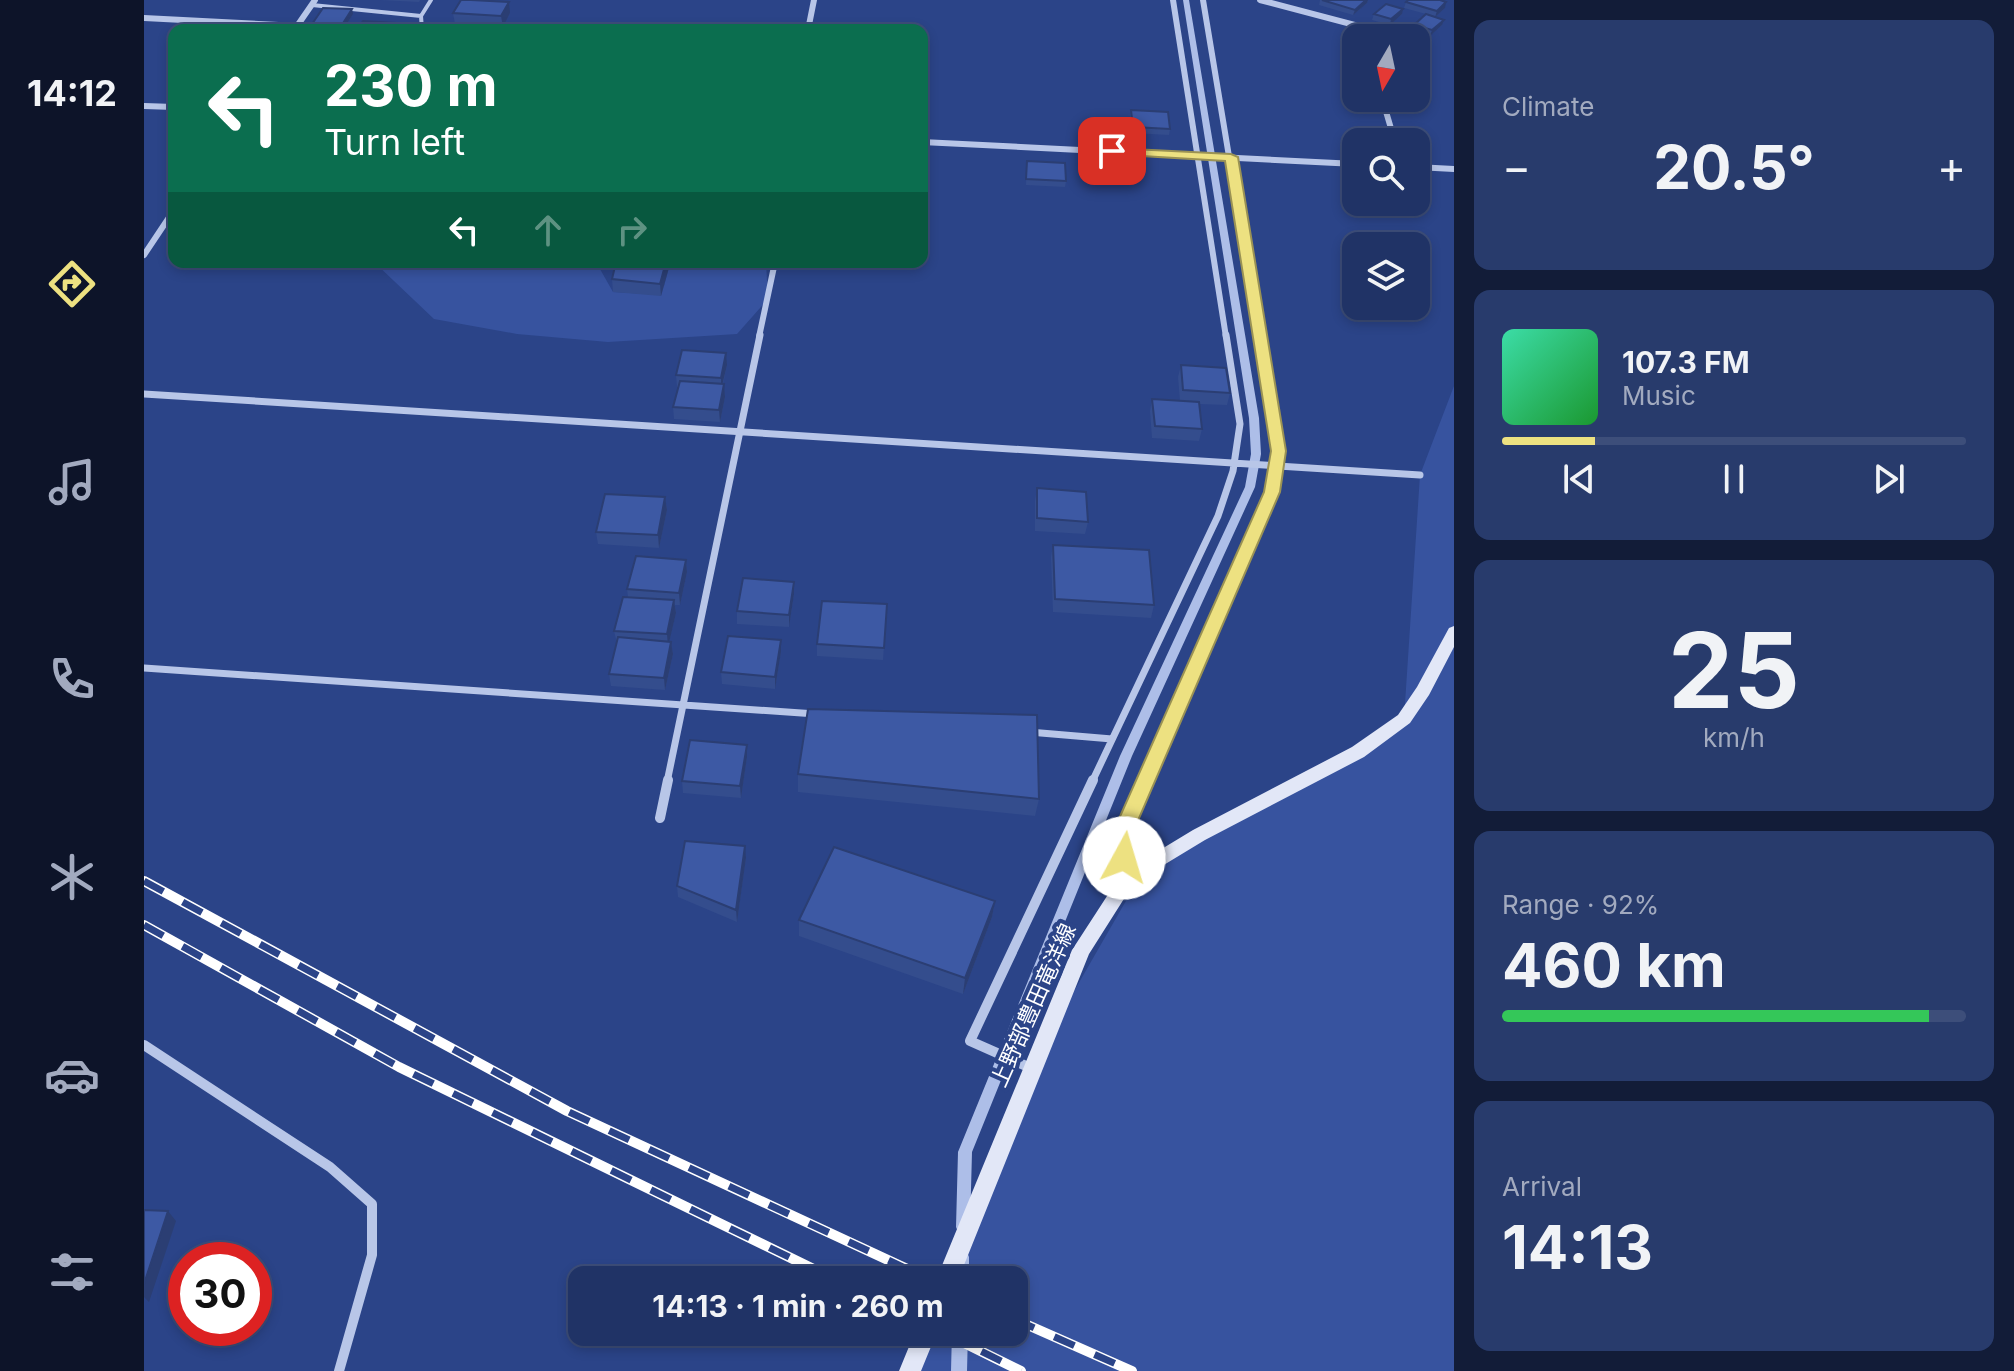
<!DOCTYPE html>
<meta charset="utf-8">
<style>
body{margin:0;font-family:Inter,"Noto Sans JP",sans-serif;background:#283b6c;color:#f1f3f6;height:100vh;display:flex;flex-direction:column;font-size:30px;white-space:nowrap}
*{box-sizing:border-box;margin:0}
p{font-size:26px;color:#a2aabf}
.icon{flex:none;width:44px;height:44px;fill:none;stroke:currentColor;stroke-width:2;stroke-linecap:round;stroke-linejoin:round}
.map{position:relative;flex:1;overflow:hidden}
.sheet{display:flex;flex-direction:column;gap:20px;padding:20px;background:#121c38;width:560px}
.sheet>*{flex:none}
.top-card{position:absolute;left:24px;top:24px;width:760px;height:244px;border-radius:16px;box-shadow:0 4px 12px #0003,0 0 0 2px #3d4e7a;background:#0b6e4f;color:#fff;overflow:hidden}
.needle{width:52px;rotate:189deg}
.fabs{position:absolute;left:1198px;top:24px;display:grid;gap:16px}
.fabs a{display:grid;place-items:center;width:88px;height:88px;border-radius:16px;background:#203366;box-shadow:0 4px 12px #0003,0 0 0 2px #3d4e7a;font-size:40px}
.speed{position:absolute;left:24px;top:1242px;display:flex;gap:16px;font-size:40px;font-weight:700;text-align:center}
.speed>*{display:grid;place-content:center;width:104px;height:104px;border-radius:50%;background:#203366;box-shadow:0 4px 12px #0003,0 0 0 2px #3d4e7a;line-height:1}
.speed .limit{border:12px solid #d22;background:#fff;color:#111}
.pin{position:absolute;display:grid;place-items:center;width:68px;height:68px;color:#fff;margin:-34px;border-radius:16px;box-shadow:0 4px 12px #0006}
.me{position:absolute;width:88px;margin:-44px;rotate:6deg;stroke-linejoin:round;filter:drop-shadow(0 0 6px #0008)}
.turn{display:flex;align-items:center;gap:28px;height:168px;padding:0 24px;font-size:36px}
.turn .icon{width:104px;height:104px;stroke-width:2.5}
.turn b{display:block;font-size:56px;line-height:68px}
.lanes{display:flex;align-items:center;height:76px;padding:0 24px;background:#0003;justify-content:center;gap:40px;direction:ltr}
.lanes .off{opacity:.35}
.big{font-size:60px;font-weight:700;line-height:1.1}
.sheet .tile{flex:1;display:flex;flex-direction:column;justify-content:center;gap:12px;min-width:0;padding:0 28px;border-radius:16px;background:#283b6c}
.sheet .dial{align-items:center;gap:0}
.dial b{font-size:104px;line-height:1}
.song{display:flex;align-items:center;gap:24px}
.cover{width:96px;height:96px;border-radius:12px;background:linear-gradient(135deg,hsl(160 70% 55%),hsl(130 70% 35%))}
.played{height:8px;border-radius:4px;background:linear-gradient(90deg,#ede181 20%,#3d4e7a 20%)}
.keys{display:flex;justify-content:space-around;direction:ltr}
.heat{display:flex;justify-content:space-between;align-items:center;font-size:44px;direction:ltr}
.charge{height:12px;border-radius:6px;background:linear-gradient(90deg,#34c759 92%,#3d4e7a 0)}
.trip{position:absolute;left:424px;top:1266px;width:460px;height:80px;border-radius:16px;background:#203366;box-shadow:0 4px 12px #0003,0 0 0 2px #3d4e7a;font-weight:700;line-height:80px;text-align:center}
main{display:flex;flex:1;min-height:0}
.tabs{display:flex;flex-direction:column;width:144px;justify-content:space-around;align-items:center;background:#0d1429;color:#a2aabf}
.tabs .icon{width:56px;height:56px}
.tabs .current{color:#ede181}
.tabs b{font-size:36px;color:#f1f3f6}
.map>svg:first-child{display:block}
.green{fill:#37539f}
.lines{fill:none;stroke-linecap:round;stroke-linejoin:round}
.stream{fill:#adbee8;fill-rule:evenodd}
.lane{stroke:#b8c6e8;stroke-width:4}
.street-far2{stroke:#b8c6e8;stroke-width:6}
.street-far1{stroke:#b8c6e8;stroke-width:7}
.street{stroke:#b8c6e8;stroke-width:10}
.secondary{fill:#e2e7f7;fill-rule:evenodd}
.rail-casing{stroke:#fff;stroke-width:10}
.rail{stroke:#2b4488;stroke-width:7;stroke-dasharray:22;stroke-linecap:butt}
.wall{fill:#344d8d}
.shaded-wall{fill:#2b3e73}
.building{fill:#3d59a4;stroke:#2b3e73;stroke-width:2}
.route{fill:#ede181;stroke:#9a9254;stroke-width:2}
.labels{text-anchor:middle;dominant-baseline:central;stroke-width:8;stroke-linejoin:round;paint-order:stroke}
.street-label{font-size:22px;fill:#fff;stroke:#2b4488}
</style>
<main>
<nav class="tabs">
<b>14:12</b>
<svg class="icon current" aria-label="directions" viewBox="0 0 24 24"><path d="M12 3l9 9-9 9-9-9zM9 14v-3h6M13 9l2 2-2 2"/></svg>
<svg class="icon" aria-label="music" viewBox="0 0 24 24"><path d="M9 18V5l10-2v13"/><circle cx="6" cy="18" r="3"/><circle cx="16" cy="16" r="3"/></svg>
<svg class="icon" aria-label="phone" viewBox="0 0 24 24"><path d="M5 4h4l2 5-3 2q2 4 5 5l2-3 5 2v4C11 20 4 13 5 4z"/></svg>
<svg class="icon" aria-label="climate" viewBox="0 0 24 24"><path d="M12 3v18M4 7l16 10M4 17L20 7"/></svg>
<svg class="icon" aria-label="car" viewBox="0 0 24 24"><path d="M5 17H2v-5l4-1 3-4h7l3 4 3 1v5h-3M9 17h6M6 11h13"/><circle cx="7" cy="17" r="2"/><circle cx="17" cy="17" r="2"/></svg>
<svg class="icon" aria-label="filters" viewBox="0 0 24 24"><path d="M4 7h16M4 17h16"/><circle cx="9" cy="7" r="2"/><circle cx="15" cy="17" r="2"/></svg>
</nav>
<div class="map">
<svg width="1310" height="1371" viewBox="0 0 1310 1371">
<rect width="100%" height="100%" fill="#2b4488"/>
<path class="green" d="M230 262H452L469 292 503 294 520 286 526 262H622L624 299 593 334 464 342 373 334 290 319Z
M1310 386V1371H768L784 1332H870V1280H805L898 1047 1002 866 1260 719 1276 475Z"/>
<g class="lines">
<path class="stream" d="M1039 0H1045L1115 418 1117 454 1111 487 988 756 828 1152 826 1227 824 1232 819 1234 814 1232 812 1227 814 1152 976 756 1101 487 1107 454 1105 418Z
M818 1250 823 1252 825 1257V1280H811V1257L813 1252Z
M808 1332H824L823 1371H807Z"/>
<path class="lane" d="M168 5 277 16 278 30
M277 16 287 0"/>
<path class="street-far2" d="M1029 0 1082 337
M1059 0 1115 337
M1116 0 1260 38
M0 18 154 26
M151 29 171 0
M664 30 670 0
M1272 41 1277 42 1272 47
M1238 98 1251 142
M0 106 30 107
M778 142 1212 164
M1272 167 1310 169
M0 255 30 210
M615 337 631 262"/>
<path class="street-far1" d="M0 394 1276 475
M0 668 672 714
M885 732 968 739
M523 782 616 335
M948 782 1074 516 1089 471 1096 424 1082 335
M1001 782 1128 492 1134 451 1115 335"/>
<path class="street" d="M516 818 524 780
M984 878 976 839 1002 780
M0 1045 186 1167 228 1204V1255L195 1371
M889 1069 826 1041 949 780"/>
<path class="secondary" d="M1310 626V647L1285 695 1266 723 1220 757 1061 840 990 883 945 954 814 1280H792L928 950 978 873 1049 830 1208 747 1254 715 1273 687 1305 628Z
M771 1332H793L777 1371H755Z"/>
<g class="rail-casing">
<path id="rail" d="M0 881 423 1111 787 1280
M0 925 255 1067 692 1280
M870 1319 988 1371
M798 1332 877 1371"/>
</g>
<use href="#rail" class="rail"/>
</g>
<path class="wall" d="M236 0H276L275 2Z
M1176 0H1224L1223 3 1209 15 1175 5Z
M1262 2 1301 8 1291 17 1298 25 1286 36 1268 31 1270 25 1282 14 1260 8Z
M309 13H366L359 27 311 24Z
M209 14 199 30H167L166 27Z
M1230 14H1258L1246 25 1228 20Z
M987 110 1026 129 1025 135 988 133 986 116Z
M883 161 922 181 921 187 882 185Z
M526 264 517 296 469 292 468 279Z
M583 365 579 384 581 397 576 422 530 419 529 407 534 387H533L532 375Z
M1037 365 1086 393 1083 405 1055 404 1058 429 1055 441 1008 438 1006 411 1008 399 1036 401 1034 377Z
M893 488 944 522 941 534 891 531V501Z
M521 497 523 510 515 548 454 544 452 532Z
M909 545 1010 605 1007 618 909 612 907 557Z
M542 560 543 572 536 605H531L532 613 525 642H527L529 654 521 690 467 686 465 674 473 643 470 631 484 597 483 589Z
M650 582V594L645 627 593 624V611Z
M743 604 739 660 673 656V644Z
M637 652 631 689 578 684 577 672Z
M603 757 597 798 539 793 538 781Z
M654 774 895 799 891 816 654 792Z
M602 858 593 922 534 897 533 886Z
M851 901 848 917 819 994 655 936V920Z"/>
<path class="shaded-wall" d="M1222 0H1224L1223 3 1209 15 1211 10Z
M365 2 366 13 359 27 357 16Z
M1302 2 1301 8 1291 17 1293 11Z
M208 9 209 14 199 30H196V28Z
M1259 9 1258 14 1246 25 1247 19Z
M1300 20 1298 25 1286 36 1288 30Z
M522 262H526V264L517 296 516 284Z
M582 353 583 365 577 390V378Z
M580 384 581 397 576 422 575 410Z
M521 497 523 510 515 548 514 535Z
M542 560 543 572 536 605 535 593Z
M650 582V594L645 627V615Z
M530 600 532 613 524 647 523 634Z
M637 640V652L631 689V677Z
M527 642 529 654 521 690 520 678Z
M603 745V757L597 798 596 786Z
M601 846 602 858 593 922 592 910Z
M851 901 848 917 819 994 821 978Z
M24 1211 32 1221 5 1302 0 1297V1284Z"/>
<path class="building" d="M317 0H327L365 2 357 16 309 13Z
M1178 0H1222L1211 10Z
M1264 0H1296L1302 2 1293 11 1262 2Z
M1242 4 1259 9 1247 19 1230 14Z
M179 8 208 9 196 28 166 27Z
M1282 14 1300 20 1288 30 1270 25Z
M219 21 267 24 263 30H213Z
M987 110 1024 112 1026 129 989 127Z
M883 161 921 163 922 181 882 179Z
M472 262H522L516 284 468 279Z
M538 350 582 353 577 378 532 375Z
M1037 365 1082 368 1086 393 1039 390Z
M536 381 580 384 575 410 529 407Z
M1008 399 1055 402 1058 429 1011 426Z
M893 488 942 492 944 522 893 518Z
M461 494 521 497 514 535 452 532Z
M909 545 1005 550 1010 605 911 599Z
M492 556 542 560 535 593 483 589Z
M599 578 650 582 645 615 593 611Z
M479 597 530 600 523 634 470 631Z
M678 601 743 604 740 648 673 644Z
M584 636 637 640 631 677 577 672Z
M474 637 527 642 520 678 465 674Z
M664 709 893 715 895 799 654 774Z
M546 740 603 745 596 786 538 781Z
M541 841 601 846 592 910 533 886Z
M690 847 851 901 821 978 655 920Z
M0 1210 24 1211 0 1284Z"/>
<path class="route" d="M968 148 1087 154 1094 157 1142 451 1136 492 986 839 990 858 987 864 980 867 973 864 966 839 1120 492 1127 451 1081 161 964 154V149Z"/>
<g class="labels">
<g class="street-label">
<text transform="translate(889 1005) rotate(-66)">上野部豊田竜洋線</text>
</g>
</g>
</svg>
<div class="fabs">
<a><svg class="needle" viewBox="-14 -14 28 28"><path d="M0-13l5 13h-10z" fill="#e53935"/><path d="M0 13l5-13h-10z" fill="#a2aabf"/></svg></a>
<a><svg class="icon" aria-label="search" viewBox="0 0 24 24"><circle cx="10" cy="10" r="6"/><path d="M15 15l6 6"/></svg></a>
<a><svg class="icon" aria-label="layers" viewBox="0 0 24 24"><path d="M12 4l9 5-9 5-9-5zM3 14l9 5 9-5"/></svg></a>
</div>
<div class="speed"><div class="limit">30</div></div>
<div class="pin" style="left:968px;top:151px;background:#d93025"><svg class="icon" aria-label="arrive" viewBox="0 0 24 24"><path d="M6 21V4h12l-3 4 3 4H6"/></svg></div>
<svg class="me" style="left:980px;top:858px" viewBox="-20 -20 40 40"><circle r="19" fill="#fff"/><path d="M0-13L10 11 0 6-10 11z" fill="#ede181"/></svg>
<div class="trip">14:13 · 1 min · 260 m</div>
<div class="top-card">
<div class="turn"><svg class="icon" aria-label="left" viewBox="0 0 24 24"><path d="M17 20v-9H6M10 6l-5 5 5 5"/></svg><div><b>230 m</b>Turn left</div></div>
<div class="lanes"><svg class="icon" aria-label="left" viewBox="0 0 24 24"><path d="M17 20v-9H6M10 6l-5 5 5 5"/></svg><svg class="icon off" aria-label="ahead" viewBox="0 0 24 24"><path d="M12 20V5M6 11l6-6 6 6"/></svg><svg class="icon off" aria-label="right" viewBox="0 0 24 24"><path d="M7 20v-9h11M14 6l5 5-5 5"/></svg></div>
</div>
</div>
<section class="sheet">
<div class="tile"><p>Climate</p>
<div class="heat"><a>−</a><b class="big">20.5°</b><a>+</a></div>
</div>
<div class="tile">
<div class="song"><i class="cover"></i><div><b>107.3 FM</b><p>Music</p></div></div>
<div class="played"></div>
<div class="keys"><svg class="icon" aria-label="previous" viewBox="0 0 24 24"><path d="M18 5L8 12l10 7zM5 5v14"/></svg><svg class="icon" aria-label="pause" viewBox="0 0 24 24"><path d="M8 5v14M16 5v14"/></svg><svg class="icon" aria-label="next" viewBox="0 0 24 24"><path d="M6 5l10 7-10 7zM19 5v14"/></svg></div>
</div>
<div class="tile dial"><b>25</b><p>km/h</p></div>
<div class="tile"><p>Range · 92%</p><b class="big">460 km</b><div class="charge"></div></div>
<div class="tile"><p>Arrival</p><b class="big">14:13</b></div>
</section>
</main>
